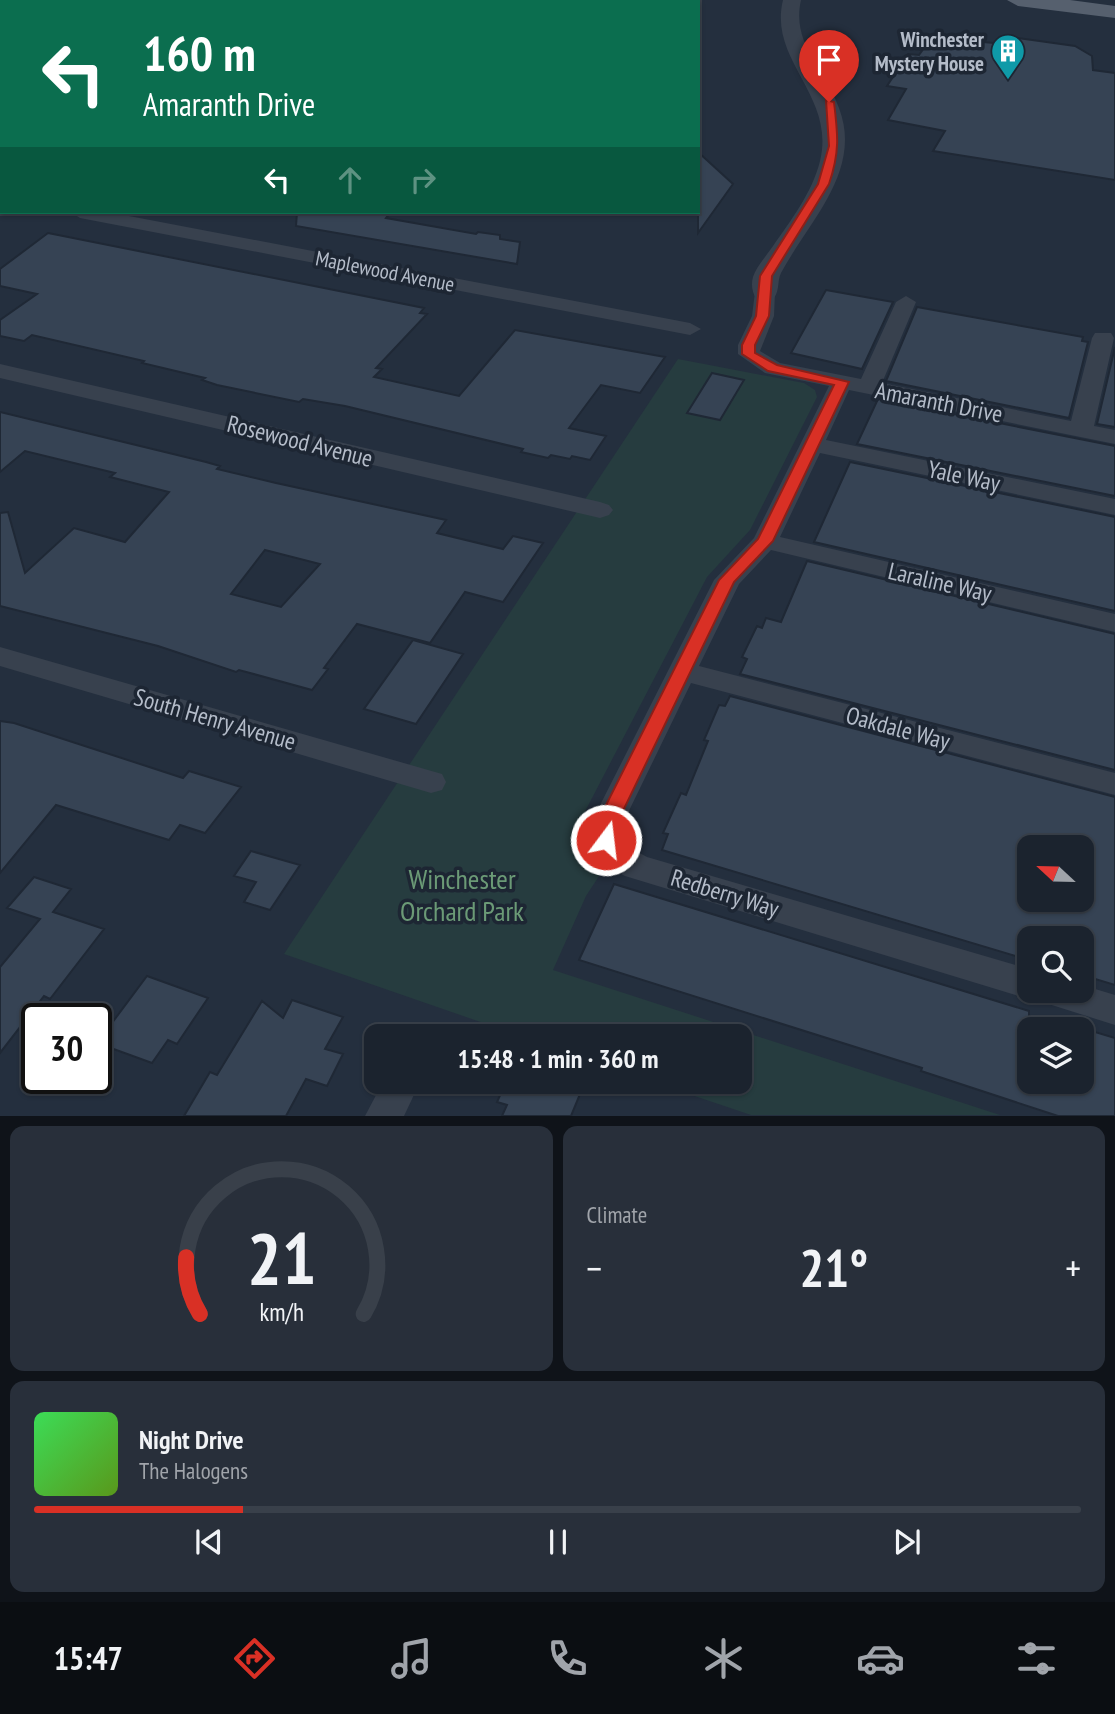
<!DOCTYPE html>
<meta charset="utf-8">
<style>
body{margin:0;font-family:"PT Sans Narrow",sans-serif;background:#282f3a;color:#f1f3f6;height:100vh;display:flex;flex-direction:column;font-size:26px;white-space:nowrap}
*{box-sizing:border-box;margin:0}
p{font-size:23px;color:#a0a4aa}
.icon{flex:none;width:38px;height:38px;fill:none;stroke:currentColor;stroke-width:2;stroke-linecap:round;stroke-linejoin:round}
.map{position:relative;height:1116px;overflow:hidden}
.panel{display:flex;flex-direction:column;gap:10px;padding:10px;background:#0f1319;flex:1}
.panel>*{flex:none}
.hud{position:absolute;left:0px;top:0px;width:700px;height:214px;box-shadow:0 2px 5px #0004,0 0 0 2px #39404a;background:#0b6e4f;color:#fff;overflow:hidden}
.needle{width:46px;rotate:292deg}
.buttons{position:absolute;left:1017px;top:835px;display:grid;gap:14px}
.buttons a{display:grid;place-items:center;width:77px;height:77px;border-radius:14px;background:#1b232e;box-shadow:0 2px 5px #0004,0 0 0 2px #39404a;font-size:35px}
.speed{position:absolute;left:21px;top:1003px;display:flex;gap:14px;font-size:35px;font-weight:700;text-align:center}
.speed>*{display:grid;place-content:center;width:91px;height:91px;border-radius:50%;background:#1b232e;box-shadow:0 2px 5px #0004,0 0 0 2px #39404a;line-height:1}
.speed .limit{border:4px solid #111;border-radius:10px;background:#fff;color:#111}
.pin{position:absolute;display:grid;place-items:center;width:60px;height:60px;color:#fff;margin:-72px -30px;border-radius:50% 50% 50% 0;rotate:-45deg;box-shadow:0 0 7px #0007}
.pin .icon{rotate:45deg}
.me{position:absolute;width:77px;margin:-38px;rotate:15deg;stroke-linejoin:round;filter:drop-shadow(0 0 5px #0008)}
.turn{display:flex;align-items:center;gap:24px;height:147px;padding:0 28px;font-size:32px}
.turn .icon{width:91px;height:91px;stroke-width:2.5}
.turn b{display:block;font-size:49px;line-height:60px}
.lanes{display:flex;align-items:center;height:66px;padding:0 28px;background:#0003;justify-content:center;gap:35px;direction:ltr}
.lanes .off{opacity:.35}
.big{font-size:52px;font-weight:800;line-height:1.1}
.panel .card{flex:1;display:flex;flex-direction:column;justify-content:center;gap:10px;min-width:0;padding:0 24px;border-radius:14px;background:#282f3a}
.panel .dial{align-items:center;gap:0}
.dial svg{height:182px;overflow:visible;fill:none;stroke:#39404a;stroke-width:7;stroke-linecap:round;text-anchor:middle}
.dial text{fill:#f1f3f6;stroke:none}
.song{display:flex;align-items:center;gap:21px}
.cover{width:84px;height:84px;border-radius:10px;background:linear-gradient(135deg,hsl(130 70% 55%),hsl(90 70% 35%))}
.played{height:7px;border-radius:4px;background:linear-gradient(90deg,#d93025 20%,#39404a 20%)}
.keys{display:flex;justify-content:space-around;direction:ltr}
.heat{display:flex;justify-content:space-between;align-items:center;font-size:38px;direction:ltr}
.panel .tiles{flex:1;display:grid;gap:10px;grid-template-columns:1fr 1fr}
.card:last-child{grid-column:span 2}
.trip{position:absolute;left:364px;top:1024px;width:388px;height:70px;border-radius:14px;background:#1b232e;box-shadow:0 2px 5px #0004,0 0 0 2px #39404a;font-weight:800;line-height:70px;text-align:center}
.menu{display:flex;height:112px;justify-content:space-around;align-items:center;background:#0b0e12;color:#a0a4aa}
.menu .icon{width:49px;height:49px}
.menu .on{color:#d93025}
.menu b{font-size:32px;color:#f1f3f6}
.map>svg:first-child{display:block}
.green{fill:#263c3f}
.building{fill:#364354;stroke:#1f2835;stroke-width:2;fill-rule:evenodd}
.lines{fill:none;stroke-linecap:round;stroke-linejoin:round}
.minor{fill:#38414e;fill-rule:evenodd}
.tertiary{fill:#38414e;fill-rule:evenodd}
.primary{fill:#56606e;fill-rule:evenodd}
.route{fill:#d93025;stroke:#8d1f18;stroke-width:2}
.labels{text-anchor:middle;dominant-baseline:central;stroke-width:7;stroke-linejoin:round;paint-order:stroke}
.far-poi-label{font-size:21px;font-weight:bold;fill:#b4bcc9;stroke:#1d2633;text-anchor:end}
.far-street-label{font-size:21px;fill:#b4bcc9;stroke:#1d2633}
.street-label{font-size:24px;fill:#b4bcc9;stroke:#1d2633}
.near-park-label{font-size:28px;fill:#6b9a76;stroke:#1d2633}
</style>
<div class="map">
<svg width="1115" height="1116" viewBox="0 0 1115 1116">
<rect width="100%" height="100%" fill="#242f3e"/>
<path class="green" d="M678 359 804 383 815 390 817 397 750 530 707 577 578 825 584 849 603 870 586 896 553 970 1000 1115H751L653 1082H740V1036H521L284 954Z"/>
<path class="building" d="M1011 37 1075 46 1092 56 1093 70 1115 73V180L933 151 945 131 888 120 906 89 887 86 908 54 919 55 924 48 931 49 935 41 971 45 983 42 1005 44Z
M698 152 733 184 698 233Z
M297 212H391L386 218 476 234 478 232 500 235V239L520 242 517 264 296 226Z
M48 233 424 308 420 313 427 314 376 368 382 369 374 377 459 396 515 330 665 357 640 393 601 385 569 428 606 436 590 460 572 456 570 459 551 455 548 458 521 452 523 449 345 406 303 399 299 402 217 385 202 380 205 378 142 363 144 361 32 335 24 341 0 336V320L37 294 0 286V269Z
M826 290 893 302 862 369 791 353Z
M917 307 1083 337 1082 341 1088 342 1069 418 886 381Z
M1115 347V427L1097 424Z
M712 373 744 380 720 420 687 413Z
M878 399 1115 446V496L857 444Z
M0 412 206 462 220 466 217 469 276 483 446 520 437 533 503 549 513 536 543 543 503 602 465 592 430 643 357 624 324 668 328 669 312 690 239 670 236 672 158 646 0 606V513L8 512 25 573 74 528 125 542 169 492 110 477 115 473 25 451 0 472ZM265 550 320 564 281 607 231 594Z
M850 462 1115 517V611L814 542Z
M807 561 1115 634V770L740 674 747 659 742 657 757 626 762 628 766 618 781 622Z
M413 640 463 654 416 724 364 709Z
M730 696 1115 797V985L1082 975V938H1029V960L662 850 668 834 663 833 681 793 686 795 708 741 704 740 719 705 725 706ZM1029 847H1082V900H1029Z
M0 721 14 723 183 778 189 771 241 787 205 833 180 825 169 840 56 805 0 873Z
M251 851 300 865 270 910 244 902 256 882 234 876Z
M34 877 71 889 53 912 104 929 50 999 44 996 0 1053V967L40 919 7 908Z
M614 884 1029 1011V1082H1082V1028L1115 1038V1116H1058L921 1071 922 1068 579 960Z
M147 976 208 998 177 1044 168 1040 152 1063 97 1043Z
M292 1000 343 1017 325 1049 343 1054 327 1086 306 1079 286 1116H184L210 1072 217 1075 262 1001 283 1018Z
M506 1082H585L571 1116H502L507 1105 497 1102Z"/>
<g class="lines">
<path class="minor" d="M285 0H310L311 2H286Z
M373 0H389L372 2Z
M0 57H2V67H0Z
M0 190H2V202H0Z
M71 212H108L690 323 701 329 690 335 80 218Z
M765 286 775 292 774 316 760 351 780 363 861 379 896 302 906 296 916 302 882 383 1071 421 1092 338 1095 333H1111L1114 338 1094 426 1115 430V444L849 390 826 440 1115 499V515L820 453 780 537 1115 614V632L771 550 739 584 699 666 1115 773V795L691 683 625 819 622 838 632 849 647 857 1029 969V990H1082V985L1115 995V1025L1036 1000 1035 997 1029 999 625 876 608 867 590 840 593 819 714 580 754 538 829 386 765 373 738 354V345L752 316 755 292Z
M0 364 600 502 609 505 613 510 609 515 600 518 0 378Z
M0 647 442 774 446 782 442 790 431 793 0 666Z
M383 1082H420L404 1116H365Z"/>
<path class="tertiary" d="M783 0H801C791 44 825 69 839 108 863 171 809 221 781 273 777 281 780 289 774 298H756C752 292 751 284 753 277 756 267 767 255 773 246 791 220 812 193 820 161 836 95 768 61 783 0Z"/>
<path class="primary" d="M1007 0H1070L1115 6V18L1018 6Z"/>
</g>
<path class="route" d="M826 100 834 102C838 135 840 152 829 184L772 276 769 316 755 345V353L777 365 849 382 773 541 734 582 619 819 616 840 606 847 596 840 599 819 719 580 758 539 834 385 768 371 742 354V345L756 316 760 276 818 184 829 146Z"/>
<defs>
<g id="building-pin" transform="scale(1.75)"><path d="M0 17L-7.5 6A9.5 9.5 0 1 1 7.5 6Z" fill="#0f9aa8" stroke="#1d2633"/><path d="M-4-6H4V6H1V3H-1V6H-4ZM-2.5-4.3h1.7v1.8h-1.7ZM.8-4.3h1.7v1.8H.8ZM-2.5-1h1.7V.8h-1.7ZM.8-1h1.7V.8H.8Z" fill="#fff"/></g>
</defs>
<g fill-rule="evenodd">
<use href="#building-pin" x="1008" y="51"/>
</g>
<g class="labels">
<g class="far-poi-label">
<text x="984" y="39">Winchester<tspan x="984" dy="24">Mystery House</tspan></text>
</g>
<g class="far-street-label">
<text transform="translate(385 271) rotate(11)">Maplewood Avenue</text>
</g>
<g class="street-label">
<text transform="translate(939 402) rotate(11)">Amaranth Drive</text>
<text transform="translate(300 441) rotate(14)">Rosewood Avenue</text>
<text transform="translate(964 476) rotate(12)">Yale Way</text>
<text transform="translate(940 582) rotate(13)">Laraline Way</text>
<text transform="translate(215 719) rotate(16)">South Henry Avenue</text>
<text transform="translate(898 728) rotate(15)">Oakdale Way</text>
<text transform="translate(725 893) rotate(17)">Redberry Way</text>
</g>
<g class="near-park-label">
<text x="462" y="878">Winchester<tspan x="462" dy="32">Orchard Park</tspan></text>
</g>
</g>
</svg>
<div class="buttons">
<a><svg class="needle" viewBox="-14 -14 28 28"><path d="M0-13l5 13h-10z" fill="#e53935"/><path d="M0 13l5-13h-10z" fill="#a0a4aa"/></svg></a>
<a><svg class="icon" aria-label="search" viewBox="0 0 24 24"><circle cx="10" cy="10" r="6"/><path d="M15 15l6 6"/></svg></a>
<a><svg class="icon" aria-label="layers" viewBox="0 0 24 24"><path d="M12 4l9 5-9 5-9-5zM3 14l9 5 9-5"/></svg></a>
</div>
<div class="speed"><div class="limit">30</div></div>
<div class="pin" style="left:829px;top:102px;background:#d93025"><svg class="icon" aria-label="arrive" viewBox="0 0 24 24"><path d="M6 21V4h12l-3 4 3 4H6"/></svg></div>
<svg class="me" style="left:606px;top:840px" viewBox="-20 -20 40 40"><circle r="17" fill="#d93025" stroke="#fff" stroke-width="3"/><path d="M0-11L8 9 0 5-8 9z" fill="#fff"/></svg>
<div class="trip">15:48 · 1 min · 360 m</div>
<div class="hud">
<div class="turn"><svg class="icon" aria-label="left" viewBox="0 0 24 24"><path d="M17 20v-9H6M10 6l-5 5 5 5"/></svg><div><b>160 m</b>Amaranth Drive</div></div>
<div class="lanes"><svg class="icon" aria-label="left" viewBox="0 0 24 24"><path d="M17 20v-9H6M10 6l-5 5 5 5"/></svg><svg class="icon off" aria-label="ahead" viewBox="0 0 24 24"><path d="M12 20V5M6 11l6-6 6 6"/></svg><svg class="icon off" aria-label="right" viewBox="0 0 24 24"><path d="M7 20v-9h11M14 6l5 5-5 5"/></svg></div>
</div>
</div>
<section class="panel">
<div class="tiles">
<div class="card dial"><svg viewBox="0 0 100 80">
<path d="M14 69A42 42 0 1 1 86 69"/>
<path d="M14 69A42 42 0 0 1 8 44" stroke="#d93025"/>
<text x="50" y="56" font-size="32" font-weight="700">21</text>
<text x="50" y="72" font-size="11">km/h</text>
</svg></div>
<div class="card"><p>Climate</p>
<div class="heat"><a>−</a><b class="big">21°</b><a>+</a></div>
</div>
<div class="card">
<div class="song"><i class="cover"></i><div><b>Night Drive</b><p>The Halogens</p></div></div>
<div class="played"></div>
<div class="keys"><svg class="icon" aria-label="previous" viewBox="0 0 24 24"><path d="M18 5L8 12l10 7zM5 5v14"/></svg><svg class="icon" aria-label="pause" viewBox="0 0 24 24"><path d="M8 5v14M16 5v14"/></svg><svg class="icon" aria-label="next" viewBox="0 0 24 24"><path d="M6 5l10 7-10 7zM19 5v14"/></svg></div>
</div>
</div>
</section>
<nav class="menu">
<b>15:47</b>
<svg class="icon on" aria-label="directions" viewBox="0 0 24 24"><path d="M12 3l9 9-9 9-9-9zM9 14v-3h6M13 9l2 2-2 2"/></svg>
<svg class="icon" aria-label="music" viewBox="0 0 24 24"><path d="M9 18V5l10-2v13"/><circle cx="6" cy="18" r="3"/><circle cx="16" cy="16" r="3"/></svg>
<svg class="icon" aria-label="phone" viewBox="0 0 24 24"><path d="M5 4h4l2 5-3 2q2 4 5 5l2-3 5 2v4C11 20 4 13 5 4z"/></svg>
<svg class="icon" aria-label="climate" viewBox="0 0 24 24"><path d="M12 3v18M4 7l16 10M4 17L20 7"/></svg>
<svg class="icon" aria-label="car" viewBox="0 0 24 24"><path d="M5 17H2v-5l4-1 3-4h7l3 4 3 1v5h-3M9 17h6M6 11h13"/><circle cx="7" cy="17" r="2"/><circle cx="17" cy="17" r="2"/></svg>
<svg class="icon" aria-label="filters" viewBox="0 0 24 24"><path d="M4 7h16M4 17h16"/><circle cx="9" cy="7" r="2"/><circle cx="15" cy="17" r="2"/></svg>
</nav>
